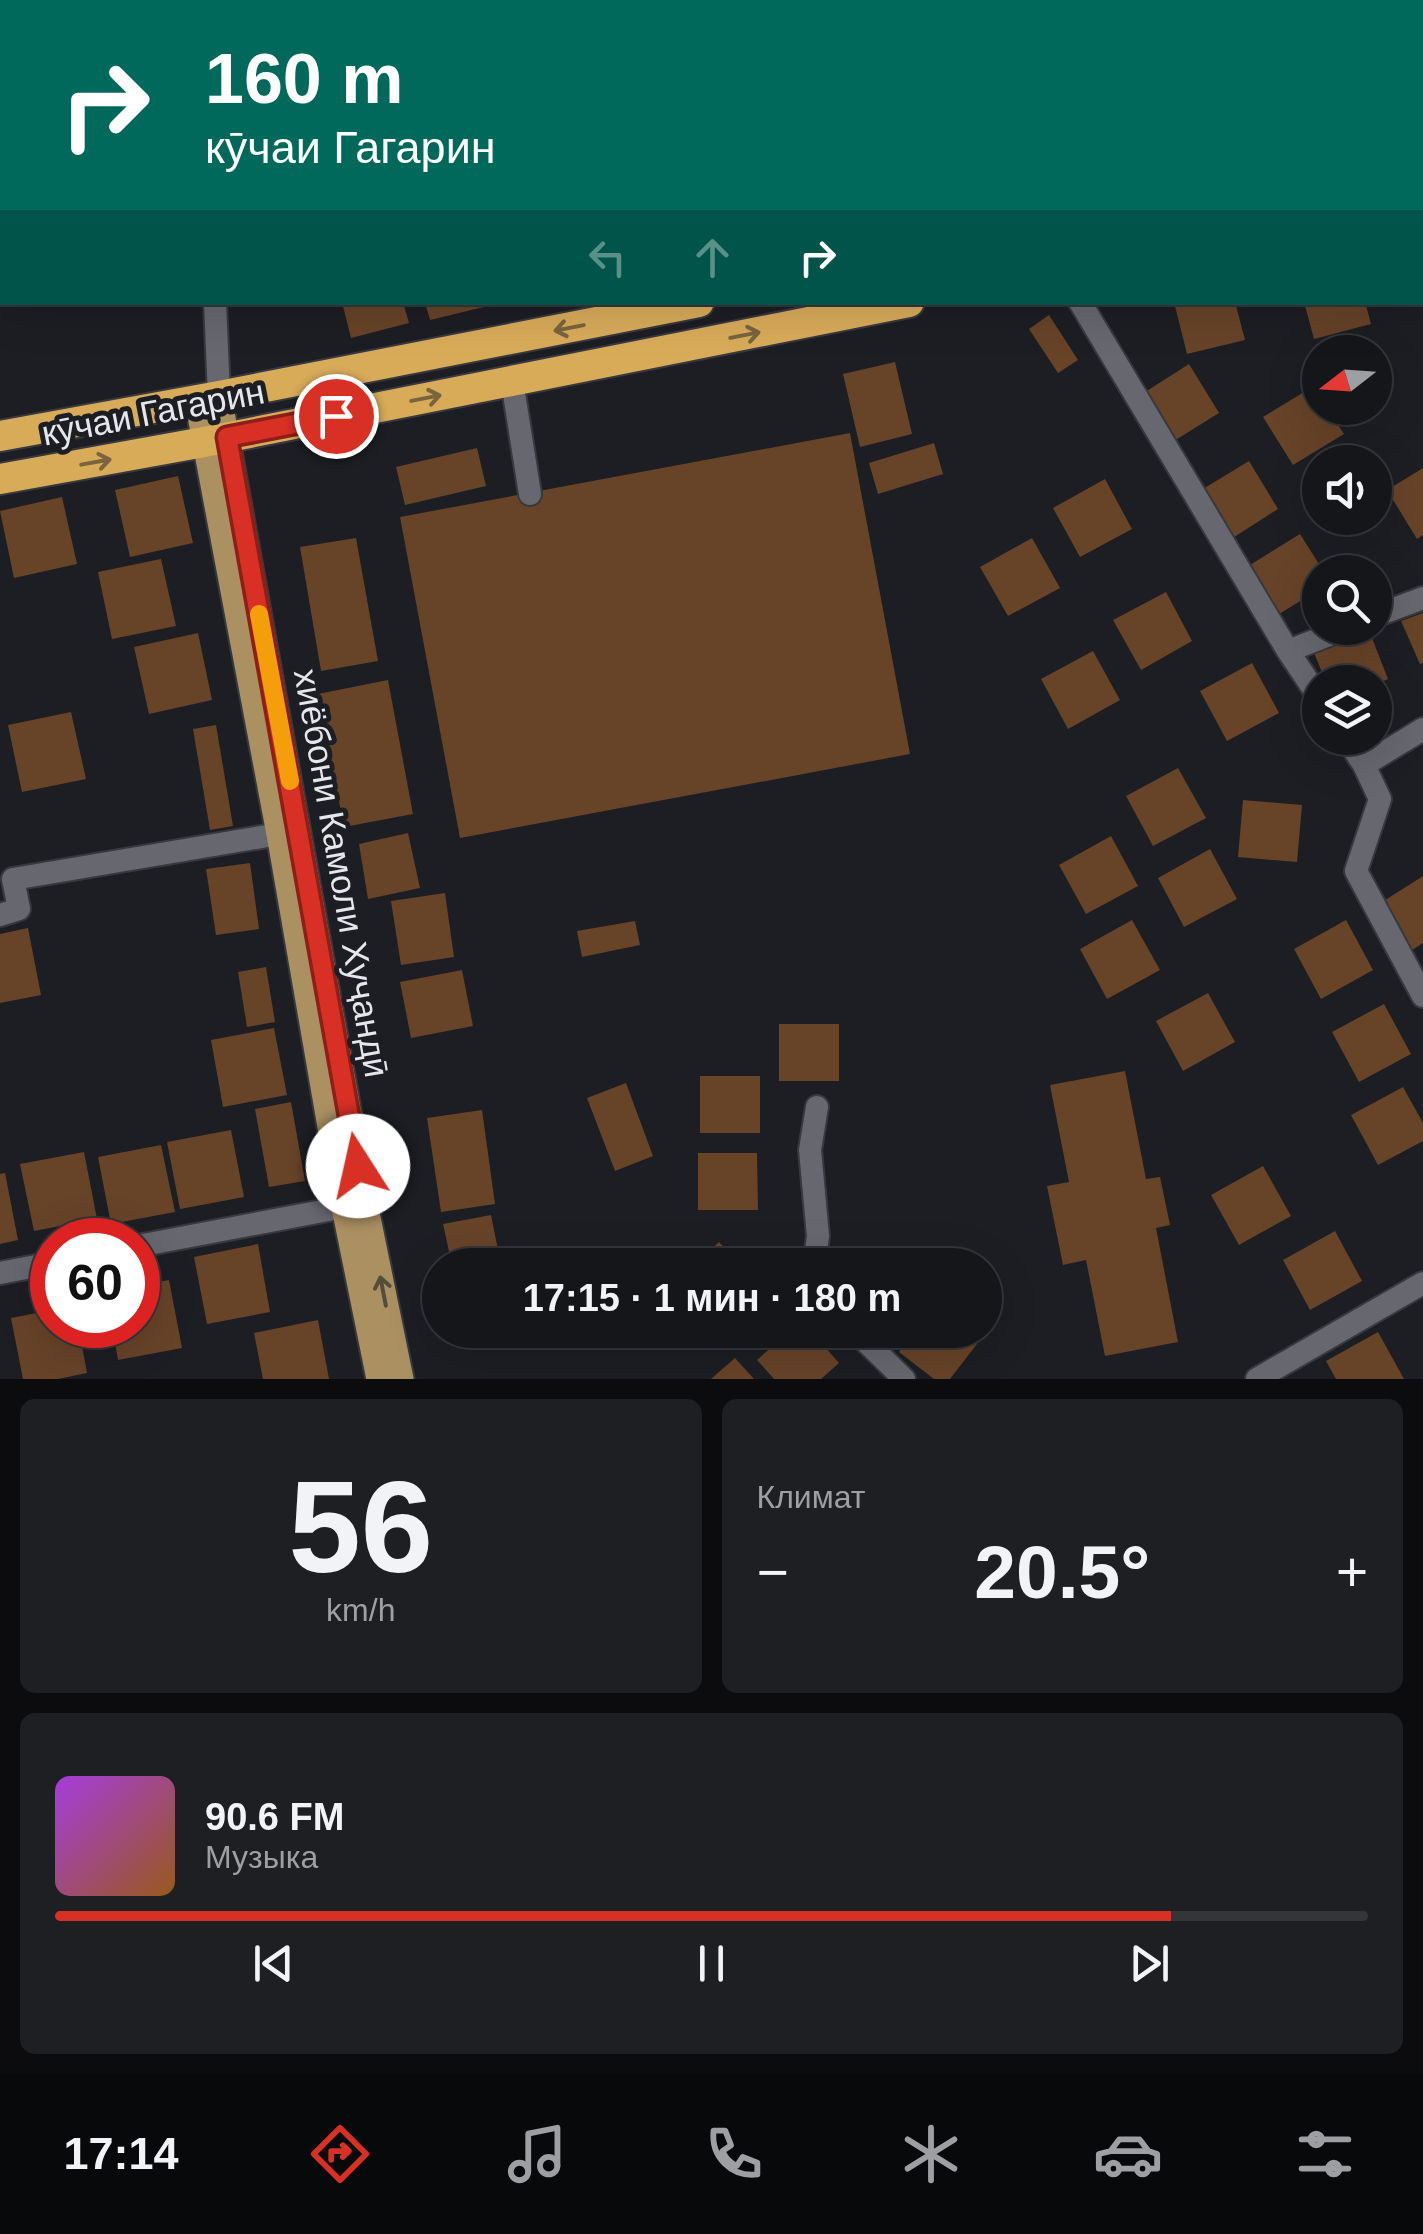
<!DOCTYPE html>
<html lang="ru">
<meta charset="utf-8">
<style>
body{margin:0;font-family:Arial,sans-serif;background:#1e1f23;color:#f1f3f6;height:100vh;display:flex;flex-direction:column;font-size:38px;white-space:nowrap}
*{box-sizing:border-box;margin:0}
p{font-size:32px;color:#9d9fa2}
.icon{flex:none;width:55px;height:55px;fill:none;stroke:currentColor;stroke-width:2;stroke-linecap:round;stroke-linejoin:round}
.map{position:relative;height:1379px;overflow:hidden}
.side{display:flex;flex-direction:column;gap:20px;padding:20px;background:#0c0c0e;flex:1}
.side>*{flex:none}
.banner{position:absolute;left:0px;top:0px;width:1425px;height:305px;box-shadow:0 10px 40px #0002,0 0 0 2px #343539;background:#00695c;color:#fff;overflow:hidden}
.needle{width:65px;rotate:253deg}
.controls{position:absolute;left:1302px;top:335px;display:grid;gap:20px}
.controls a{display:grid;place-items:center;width:90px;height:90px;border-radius:50%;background:#15161a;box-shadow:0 10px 40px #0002,0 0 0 2px #343539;font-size:50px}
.speed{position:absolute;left:30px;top:1218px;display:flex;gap:20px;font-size:50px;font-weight:700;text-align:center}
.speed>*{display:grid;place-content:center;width:130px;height:130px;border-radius:50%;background:#15161a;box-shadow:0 10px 40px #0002,0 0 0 2px #343539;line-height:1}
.speed .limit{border:15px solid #d22;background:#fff;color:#111}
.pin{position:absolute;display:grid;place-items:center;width:85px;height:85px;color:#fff;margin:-42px;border:5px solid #fff;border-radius:50%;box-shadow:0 2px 10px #0007}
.me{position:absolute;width:110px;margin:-55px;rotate:350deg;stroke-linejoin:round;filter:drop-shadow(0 0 8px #0008)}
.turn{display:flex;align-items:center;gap:35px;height:210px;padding:0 40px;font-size:45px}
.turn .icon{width:130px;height:130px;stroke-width:2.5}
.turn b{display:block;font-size:70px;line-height:85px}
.lanes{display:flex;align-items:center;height:95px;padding:0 40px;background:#0003;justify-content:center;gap:50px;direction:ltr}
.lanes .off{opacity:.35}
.big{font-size:75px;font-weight:800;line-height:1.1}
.side .tile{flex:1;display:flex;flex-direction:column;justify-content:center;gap:15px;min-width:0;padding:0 35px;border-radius:15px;background:#1e1f23}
.side .dial{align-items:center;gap:0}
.dial b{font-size:130px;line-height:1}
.song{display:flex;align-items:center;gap:30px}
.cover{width:120px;height:120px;border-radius:15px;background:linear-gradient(135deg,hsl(280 70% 55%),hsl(30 70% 35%))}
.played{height:10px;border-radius:5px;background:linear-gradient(90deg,#d93025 85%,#343539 85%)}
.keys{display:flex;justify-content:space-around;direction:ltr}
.heat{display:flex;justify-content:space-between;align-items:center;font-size:55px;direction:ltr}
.side .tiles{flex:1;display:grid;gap:20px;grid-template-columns:1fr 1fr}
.tile:last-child{grid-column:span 2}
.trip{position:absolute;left:422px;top:1248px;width:580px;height:100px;border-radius:50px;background:#15161a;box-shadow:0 10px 40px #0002,0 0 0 2px #343539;font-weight:800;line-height:100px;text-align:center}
.dock{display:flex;height:160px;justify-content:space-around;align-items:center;background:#08090a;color:#9d9fa2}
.dock .icon{width:70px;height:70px}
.dock .on{color:#d93025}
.dock b{font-size:45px;color:#f1f3f6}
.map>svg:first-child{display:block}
.building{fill:#674328}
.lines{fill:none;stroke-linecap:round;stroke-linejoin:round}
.lane-casing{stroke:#38393e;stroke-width:15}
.street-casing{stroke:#38393e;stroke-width:26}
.primary-casing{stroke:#38393e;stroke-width:29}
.highway-casing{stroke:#38393e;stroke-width:34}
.path{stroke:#797a7f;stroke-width:5;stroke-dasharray:2.5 8;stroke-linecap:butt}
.lane{stroke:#67686f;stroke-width:11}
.street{stroke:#67686f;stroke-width:22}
.primary{stroke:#ab9062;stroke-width:25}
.highway{stroke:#d8ab59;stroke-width:30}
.oneway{stroke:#7a643e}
.oneway2{stroke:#554c3c}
.route-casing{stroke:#8d1f18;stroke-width:25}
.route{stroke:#d93025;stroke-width:18}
.slow{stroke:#f59e0b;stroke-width:18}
.labels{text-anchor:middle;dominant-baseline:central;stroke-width:10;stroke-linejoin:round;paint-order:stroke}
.street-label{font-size:35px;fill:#e6e7eb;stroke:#1c1e23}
</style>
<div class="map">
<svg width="1423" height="1379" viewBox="0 0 1423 1379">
<rect width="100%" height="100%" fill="#1c1e23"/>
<path class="building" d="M342 302H403L409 323 351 338Z
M425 302H487L488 306 430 320Z
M1174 302H1235L1245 340 1187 354Z
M1304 302H1365L1371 324 1314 339Z
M1049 315 1078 360 1058 373 1029 329Z
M895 362 912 434 860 447 843 374Z
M1189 364 1219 413 1169 444 1139 396Z
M1314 386 1320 396V408H1327L1344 434 1293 465 1263 417Z
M850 433 910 754 460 838 400 517Z
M934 443 943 474 878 494 869 463Z
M477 448 486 486 405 505 396 467Z
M1249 461 1278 509 1228 541 1198 492Z
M1423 468V535L1417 539 1387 490Z
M178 476 193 543 130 557 115 490Z
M1105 479 1132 529 1080 557 1053 508Z
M62 497 77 564 14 578 0 511Z
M1300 534 1324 572H1320V589L1279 614 1250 565Z
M356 538 378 661 321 671 300 547Z
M1032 538 1060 588 1008 616 980 567Z
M161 559 176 626 112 639 98 572Z
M1166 592 1192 641 1141 670 1113 620Z
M1423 613V663L1420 664 1401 621Z
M1365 628H1368L1388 679 1375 685V682H1326L1312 648Z
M198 633 212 700 149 714 134 647Z
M1093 651 1120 700 1068 729 1041 679Z
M1252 663 1279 713 1227 741 1200 691Z
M388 680 413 814 344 827 318 694Z
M71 712 86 779 22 792 8 725Z
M216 725 233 826 210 830 193 729Z
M1178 768 1206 818 1153 846 1126 796Z
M1243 800 1302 805 1297 862 1238 857Z
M408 833 420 888 368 899 359 844Z
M1111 836 1138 886 1086 914 1059 865Z
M1210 849 1237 899 1184 927 1158 878Z
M250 863 259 929 216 935 206 869Z
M1423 876V943L1409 952 1379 904Z
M445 893 454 957 401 965 391 901Z
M1132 920 1160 970 1107 999 1080 949Z
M1346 920 1373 970 1321 999 1294 949Z
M635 921 640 945 582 957 577 931Z
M28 928 41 995 0 1003V934Z
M266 967 275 1022 247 1027 238 972Z
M462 970 473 1026 411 1038 400 982Z
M1208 993 1235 1042 1183 1071 1156 1021Z
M1384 1004 1411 1054 1359 1082 1332 1032Z
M779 1024H839V1081H779Z
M274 1028 287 1095 223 1107 211 1040Z
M1125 1071 1146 1179 1160 1177 1170 1225 1156 1228 1178 1342 1105 1356 1086 1260 1063 1265 1047 1186 1069 1182 1050 1085Z
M700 1076H760V1133H700Z
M626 1083 653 1156 615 1171 587 1098Z
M1403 1087 1423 1123V1141L1378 1165 1351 1115Z
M291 1102 305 1181 269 1187 255 1109Z
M482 1110 495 1204 441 1212 427 1118Z
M231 1130 244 1197 180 1209 167 1142Z
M161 1145 175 1212 111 1224 98 1157Z
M84 1152 97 1219 34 1231 20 1164Z
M698 1153H757L758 1210H698Z
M1263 1166 1291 1216 1239 1245 1211 1195Z
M5 1173 18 1240 0 1244V1174Z
M491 1215 501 1265H452L443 1224Z
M1335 1231 1362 1281 1310 1310 1283 1260Z
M719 1242 740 1265H693Z
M258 1244 270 1312 207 1324 194 1257Z
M169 1280 182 1348 118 1360 112 1325H138V1286Z
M52 1310V1325H78L87 1373 58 1379H23L11 1318Z
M318 1320 329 1379H263L254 1333Z
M791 1330H810L839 1363 821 1379H774L757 1360Z
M917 1330H968L980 1340 950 1379H934L899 1352Z
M1378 1332 1404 1379H1336L1326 1361Z
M735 1358 754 1379H711Z"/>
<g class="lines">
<g class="lane-casing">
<path id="lane" d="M710 2 722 0"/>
</g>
<g class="street-casing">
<path id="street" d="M188 0V2
M215 302 219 396
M1080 302 1288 651 1320 699
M512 381 530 494
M1375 616 1423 598
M1288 651 1347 628
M1346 738 1364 765 1380 799 1356 871 1423 996
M1364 765 1423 729
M0 915 19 909 13 879 279 834
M138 1246 344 1207
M814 1265 818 1236 810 1150 817 1107
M0 1273 52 1263
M854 1330 904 1379
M756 1334 760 1330
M1257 1379 1423 1283"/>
</g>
<g class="primary-casing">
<path id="primary" d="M219 396 365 1203 401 1379
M197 400 279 834 344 1207 379 1379"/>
</g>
<g class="highway-casing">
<path id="highway" d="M1422 166H1423
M1422 210H1423
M0 436 219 396 699 302
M0 479 204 442 909 302"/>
</g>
<path class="path" d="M969 0 971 2"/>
<use href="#lane" class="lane"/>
<use href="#street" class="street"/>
<use href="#primary" class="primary"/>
<use href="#highway" class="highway"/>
</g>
<defs><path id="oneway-shaft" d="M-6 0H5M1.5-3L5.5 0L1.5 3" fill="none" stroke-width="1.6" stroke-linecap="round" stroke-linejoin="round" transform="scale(2.5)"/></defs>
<g class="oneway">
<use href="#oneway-shaft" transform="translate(569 328) rotate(169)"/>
<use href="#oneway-shaft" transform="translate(745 335) rotate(-11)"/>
<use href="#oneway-shaft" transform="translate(426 398) rotate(-11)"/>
<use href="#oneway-shaft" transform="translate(96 462) rotate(-10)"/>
</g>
<use class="oneway2" href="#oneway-shaft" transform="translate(383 1291) rotate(-101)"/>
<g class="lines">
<g class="route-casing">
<path id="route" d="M336 416 227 437 358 1166"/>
</g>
<use href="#route" class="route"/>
<path class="slow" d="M259 614 290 781"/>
</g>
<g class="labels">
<g class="street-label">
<text transform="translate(153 412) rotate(-11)">кӯчаи Гагарин</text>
<text transform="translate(342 873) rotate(80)">хиёбони Камоли Хуҷандӣ</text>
</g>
</g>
</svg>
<div class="controls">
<a><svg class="needle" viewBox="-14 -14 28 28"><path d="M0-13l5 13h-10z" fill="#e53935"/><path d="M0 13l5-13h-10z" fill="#9d9fa2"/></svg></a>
<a><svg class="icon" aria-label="sound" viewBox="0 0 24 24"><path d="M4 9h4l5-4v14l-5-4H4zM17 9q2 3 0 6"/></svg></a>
<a><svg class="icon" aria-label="search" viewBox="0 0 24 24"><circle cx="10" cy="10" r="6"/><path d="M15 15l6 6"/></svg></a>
<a><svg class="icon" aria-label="layers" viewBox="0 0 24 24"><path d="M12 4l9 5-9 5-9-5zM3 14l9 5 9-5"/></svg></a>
</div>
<div class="speed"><div class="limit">60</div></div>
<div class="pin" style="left:336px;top:416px;background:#d93025"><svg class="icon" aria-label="arrive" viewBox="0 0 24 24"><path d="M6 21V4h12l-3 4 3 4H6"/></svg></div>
<svg class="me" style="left:358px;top:1166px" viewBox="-20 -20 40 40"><circle r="19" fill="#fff"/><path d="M0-13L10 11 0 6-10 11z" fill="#d93025"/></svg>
<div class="trip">17:15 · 1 мин · 180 m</div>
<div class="banner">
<div class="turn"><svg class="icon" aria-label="right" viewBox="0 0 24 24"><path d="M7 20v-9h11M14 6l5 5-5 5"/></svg><div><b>160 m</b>кӯчаи Гагарин</div></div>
<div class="lanes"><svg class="icon off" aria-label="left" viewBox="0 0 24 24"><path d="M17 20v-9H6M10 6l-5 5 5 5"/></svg><svg class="icon off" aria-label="ahead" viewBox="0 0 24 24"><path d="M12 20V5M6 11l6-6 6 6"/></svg><svg class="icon" aria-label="right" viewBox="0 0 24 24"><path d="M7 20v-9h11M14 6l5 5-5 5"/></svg></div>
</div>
</div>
<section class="side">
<div class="tiles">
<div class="tile dial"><b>56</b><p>km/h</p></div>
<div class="tile"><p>Климат</p>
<div class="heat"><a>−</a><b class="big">20.5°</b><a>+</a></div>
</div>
<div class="tile">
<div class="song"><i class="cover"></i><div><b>90.6 FM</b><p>Музыка</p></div></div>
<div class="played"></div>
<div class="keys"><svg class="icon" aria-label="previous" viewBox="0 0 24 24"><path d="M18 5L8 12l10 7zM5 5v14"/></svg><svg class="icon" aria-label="pause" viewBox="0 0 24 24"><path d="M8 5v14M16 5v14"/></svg><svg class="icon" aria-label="next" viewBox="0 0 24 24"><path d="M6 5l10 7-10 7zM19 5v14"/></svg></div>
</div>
</div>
</section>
<nav class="dock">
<b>17:14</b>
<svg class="icon on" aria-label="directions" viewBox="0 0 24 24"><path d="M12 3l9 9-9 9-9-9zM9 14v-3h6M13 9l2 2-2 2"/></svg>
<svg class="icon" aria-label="music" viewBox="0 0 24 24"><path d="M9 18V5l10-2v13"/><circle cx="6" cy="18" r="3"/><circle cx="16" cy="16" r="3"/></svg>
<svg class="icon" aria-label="phone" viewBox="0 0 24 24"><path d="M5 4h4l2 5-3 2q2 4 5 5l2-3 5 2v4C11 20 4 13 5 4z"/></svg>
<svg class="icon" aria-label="climate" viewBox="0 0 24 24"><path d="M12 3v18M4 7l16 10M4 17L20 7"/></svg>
<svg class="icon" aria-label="car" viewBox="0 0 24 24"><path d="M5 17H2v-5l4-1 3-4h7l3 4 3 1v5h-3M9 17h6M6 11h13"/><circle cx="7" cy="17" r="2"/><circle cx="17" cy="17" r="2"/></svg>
<svg class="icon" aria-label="filters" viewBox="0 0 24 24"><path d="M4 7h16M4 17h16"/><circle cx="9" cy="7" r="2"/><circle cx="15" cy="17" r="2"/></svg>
</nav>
